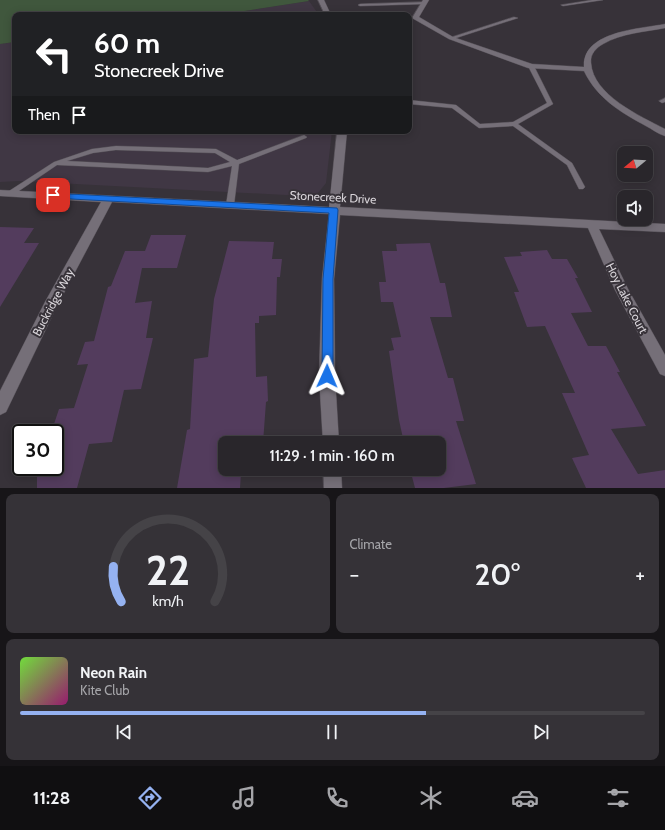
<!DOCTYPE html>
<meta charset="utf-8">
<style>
body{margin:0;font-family:Cabin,sans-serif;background:#353237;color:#f1f3f6;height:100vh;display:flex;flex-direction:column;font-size:15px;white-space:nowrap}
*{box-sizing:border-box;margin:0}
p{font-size:13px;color:#a5a5a9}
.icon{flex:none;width:22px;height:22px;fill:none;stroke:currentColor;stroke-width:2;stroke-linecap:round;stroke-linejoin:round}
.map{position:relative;height:488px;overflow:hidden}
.drawer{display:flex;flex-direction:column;gap:6px;padding:6px;background:#171518;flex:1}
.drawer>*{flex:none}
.top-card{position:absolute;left:12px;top:12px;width:400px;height:122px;border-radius:8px;box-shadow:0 2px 10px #0003,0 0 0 1px #454347;background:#202124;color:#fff;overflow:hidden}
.needle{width:26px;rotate:252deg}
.tools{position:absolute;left:617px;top:146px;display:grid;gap:8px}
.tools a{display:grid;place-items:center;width:36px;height:36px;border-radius:8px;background:#29262b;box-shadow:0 2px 10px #0003,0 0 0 1px #454347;font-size:20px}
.speed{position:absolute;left:12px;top:424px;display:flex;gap:8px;font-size:20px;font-weight:700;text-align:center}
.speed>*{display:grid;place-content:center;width:52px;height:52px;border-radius:50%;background:#29262b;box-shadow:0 2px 10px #0003,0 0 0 1px #454347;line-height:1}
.speed .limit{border:2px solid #111;border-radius:6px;background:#fff;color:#111}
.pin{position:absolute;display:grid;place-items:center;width:34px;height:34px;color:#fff;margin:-17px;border-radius:8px;box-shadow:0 2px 6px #0006}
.me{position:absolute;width:44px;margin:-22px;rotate:1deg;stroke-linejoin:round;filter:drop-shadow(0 0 3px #0008)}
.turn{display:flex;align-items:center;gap:14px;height:84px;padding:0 16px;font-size:18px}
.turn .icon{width:52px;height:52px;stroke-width:2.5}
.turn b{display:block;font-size:28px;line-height:34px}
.then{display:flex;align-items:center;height:38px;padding:0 16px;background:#0003;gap:8px;font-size:15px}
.big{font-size:30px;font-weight:600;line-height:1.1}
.drawer .tile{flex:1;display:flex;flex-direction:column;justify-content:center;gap:6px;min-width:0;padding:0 14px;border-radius:8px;background:#353237}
.drawer .dial{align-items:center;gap:0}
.dial svg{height:104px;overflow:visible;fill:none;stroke:#454347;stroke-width:7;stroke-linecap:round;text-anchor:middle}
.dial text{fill:#f1f3f6;stroke:none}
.song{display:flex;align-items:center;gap:12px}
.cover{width:48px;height:48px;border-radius:6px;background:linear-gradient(135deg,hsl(100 70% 55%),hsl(320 70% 35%))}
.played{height:4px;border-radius:2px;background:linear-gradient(90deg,#95b2f1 65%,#454347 65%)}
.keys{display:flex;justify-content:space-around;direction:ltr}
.heat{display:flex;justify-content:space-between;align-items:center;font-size:22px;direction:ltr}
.drawer .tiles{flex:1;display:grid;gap:6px;grid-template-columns:1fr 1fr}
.tile:last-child{grid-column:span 2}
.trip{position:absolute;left:218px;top:436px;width:228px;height:40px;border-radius:8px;background:#29262b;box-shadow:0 2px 10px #0003,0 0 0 1px #454347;font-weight:600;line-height:40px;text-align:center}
.dock{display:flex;height:64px;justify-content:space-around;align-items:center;background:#100f11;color:#a5a5a9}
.dock .icon{width:28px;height:28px}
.dock .active{color:#95b2f1}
.dock b{font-size:18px;color:#f1f3f6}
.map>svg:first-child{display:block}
.built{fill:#403744}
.green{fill:#40573d}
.building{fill:#533c5d}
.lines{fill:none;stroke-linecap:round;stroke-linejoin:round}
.service-casing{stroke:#534e55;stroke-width:1}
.minor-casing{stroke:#534e55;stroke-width:1}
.service{fill:#756f78;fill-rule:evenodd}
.minor{fill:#756f78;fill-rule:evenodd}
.route{fill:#1a73e8;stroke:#114b97}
.labels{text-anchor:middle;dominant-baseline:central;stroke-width:4;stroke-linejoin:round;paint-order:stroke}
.street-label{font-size:12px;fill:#d8d4d9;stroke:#373239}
</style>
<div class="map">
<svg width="665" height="488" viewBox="0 0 665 488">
<rect width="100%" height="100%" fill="#373239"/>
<path class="built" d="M309 1 319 15H190L222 11 225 14Z
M15 42V131H332L326 183 318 193 286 195 19 181 0 182V44Z"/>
<path class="green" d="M0 0H308L309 1 225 14 222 11 190 15H15V42L0 44Z"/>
<path class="building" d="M0 227 34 228 24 243H39L0 307Z
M151 235H186L177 268H142L135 303 152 301 146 338H153L141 389 124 390 112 442 89 444 77 488H37V475L39 467H55V433H51L59 409 74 408 88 364 77 365 85 342 94 341 108 287 111 286 125 251H145Z
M229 241 274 242 272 259H282L280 277H277L276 315 259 316V323H255L256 377 267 376 268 401 266 402 263 443H225V469H262V472L241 473 240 488H177L187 430 190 429 194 359 208 357 214 299Z
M430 243 440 283H445L452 317H430L448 378H453L464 421H456L476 484 444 488H415L410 469H439V443H404L399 420 389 351 394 350 391 338 401 337 393 302H381L379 282H386L382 251H397L396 244Z
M547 250 552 259H567L578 278H575L592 312 571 313 588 346H606L620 372H617L646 426 611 429 638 474 665 470V488H586L572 458 589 455 562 393H575L545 326 527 327 514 292H519L504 257 522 256 520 252Z"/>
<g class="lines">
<g class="service-casing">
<path id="service" d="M592 0H603L563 6 561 5Z
M424 2 425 4 360 6 358 5 360 4Z
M514 17 518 18 453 39 449 38Z
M531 64 534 66 553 104 518 124 572 163 585 187 583 189H579L567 165 513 126 479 128 452 108 409 104V100L456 105 480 124 513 122 547 103 528 66Z
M665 98V102L662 103 659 101Z
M304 135 307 137 306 138 239 164 234 205 230 207 226 205 232 166 208 172 57 165 13 195H10L6 193 54 162 92 149 116 146 216 149 237 160ZM116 150 215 153 230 162 208 168 67 161 93 153Z"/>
</g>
<g class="minor-casing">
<path id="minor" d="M318 0H324L331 15H325Z
M423 0H429L419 17 453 37 532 64 584 67C582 31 640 29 665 24V28C644 32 622 33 603 44 596 48 590 54 591 63 593 95 640 116 665 129V136C658 134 652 129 646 126 620 112 597 98 584 71L528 68 449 39 412 18Z
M337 131H347L340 207 665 224V232L599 229 628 289 665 355V376L660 374 615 290 588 228 340 215 334 279 335 376 339 443H323L319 376 322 279 329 214 112 202 56 308 6 412 0 415V391L45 302 101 202 0 196V190L329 207Z
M323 469H341L342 488H324Z"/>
</g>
<use href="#service" class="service"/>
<use href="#minor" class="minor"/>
</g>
<path class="route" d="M50 193 337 208 338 210 333 279V376L331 379 327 381 323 379 322 376 323 279 329 213 53 198 50 197Z"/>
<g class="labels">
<g class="street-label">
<text transform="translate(333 197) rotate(3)">Stonecreek Drive</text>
<text transform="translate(627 298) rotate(63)">Hoy Lake Court</text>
<text transform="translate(53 302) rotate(-62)">Buckridge Way</text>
</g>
</g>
</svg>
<div class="tools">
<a><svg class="needle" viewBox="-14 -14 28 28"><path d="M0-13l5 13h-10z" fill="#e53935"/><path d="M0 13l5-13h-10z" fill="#a5a5a9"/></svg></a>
<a><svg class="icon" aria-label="sound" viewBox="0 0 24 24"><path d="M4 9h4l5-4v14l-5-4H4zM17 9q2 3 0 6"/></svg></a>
</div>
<div class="speed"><div class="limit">30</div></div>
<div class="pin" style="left:53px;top:195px;background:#d93025"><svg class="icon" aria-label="arrive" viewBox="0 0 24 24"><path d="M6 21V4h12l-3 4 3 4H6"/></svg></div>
<svg class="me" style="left:327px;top:376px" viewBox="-20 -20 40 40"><path d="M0-17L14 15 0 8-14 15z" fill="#1a73e8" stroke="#fff" stroke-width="4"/></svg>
<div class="trip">11:29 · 1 min · 160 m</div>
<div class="top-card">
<div class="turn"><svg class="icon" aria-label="left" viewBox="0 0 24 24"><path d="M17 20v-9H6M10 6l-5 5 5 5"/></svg><div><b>60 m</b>Stonecreek Drive</div></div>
<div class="then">Then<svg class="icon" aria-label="arrive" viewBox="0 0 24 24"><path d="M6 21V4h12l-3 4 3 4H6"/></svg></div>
</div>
</div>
<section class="drawer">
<div class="tiles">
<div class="tile dial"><svg viewBox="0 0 100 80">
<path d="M14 69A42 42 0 1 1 86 69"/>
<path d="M14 69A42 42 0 0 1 8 42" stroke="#95b2f1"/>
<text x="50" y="56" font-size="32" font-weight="700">22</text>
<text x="50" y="72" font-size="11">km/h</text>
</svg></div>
<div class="tile"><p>Climate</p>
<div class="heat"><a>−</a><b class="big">20°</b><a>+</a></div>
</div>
<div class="tile">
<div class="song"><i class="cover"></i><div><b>Neon Rain</b><p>Kite Club</p></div></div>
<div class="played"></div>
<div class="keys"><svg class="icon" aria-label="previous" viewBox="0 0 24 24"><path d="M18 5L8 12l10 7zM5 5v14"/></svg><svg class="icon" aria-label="pause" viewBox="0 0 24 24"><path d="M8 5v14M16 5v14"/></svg><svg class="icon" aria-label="next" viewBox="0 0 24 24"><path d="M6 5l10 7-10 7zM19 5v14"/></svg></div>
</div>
</div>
</section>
<nav class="dock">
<b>11:28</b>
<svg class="icon active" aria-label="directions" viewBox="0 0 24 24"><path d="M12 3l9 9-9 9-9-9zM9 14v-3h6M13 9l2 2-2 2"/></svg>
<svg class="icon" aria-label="music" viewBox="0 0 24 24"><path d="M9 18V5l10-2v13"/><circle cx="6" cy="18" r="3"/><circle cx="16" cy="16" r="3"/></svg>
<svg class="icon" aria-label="phone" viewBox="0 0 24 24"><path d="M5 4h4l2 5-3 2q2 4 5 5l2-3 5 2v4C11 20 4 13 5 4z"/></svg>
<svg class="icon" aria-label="climate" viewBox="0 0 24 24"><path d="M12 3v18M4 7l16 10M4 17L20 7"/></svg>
<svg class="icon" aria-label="car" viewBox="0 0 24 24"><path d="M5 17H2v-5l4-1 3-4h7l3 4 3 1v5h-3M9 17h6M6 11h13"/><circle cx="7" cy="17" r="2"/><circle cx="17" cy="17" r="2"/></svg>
<svg class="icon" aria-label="filters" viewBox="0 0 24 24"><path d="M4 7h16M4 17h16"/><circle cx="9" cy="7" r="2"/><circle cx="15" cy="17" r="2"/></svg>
</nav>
